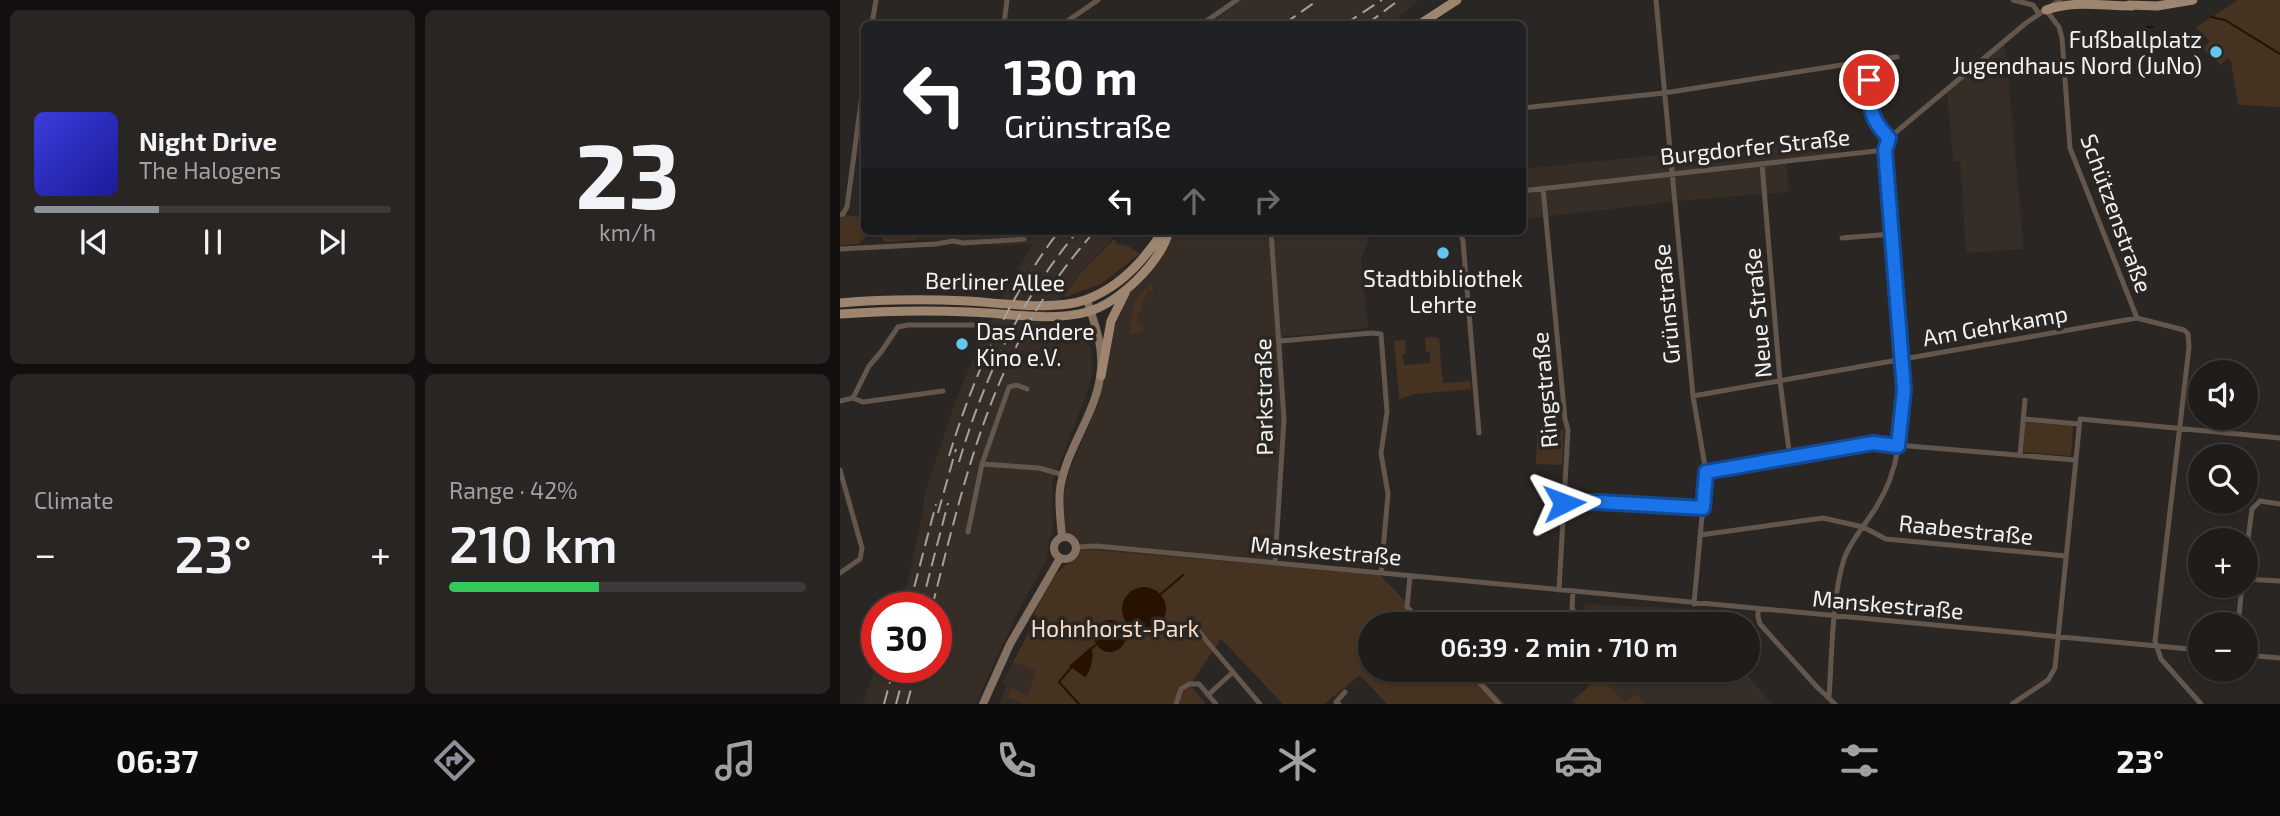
<!DOCTYPE html>
<meta charset="utf-8">
<style>
body{margin:0;font-family:"Exo 2",sans-serif;background:#282523;color:#f1f3f6;height:100vh;display:flex;flex-direction:column;font-size:26px;white-space:nowrap}
*{box-sizing:border-box;margin:0}
p{font-size:23px;color:#a2a1a2}
.icon{flex:none;width:38px;height:38px;fill:none;stroke:currentColor;stroke-width:2;stroke-linecap:round;stroke-linejoin:round}
.map{position:relative;flex:1;overflow:hidden}
.sheet{display:flex;flex-direction:column;gap:10px;padding:10px;background:#120f0e;width:840px}
.sheet>*{flex:none}
.banner{position:absolute;left:21px;top:21px;width:665px;height:214px;border-radius:10px;box-shadow:0 2px 5px #0004,0 0 0 2px #3d3a39;background:#202124;color:#fff;overflow:hidden}
.fabs{position:absolute;left:1348px;top:360px;display:grid;gap:14px}
.fabs a{display:grid;place-items:center;width:70px;height:70px;border-radius:50%;background:#201c1a;box-shadow:0 2px 5px #0004,0 0 0 2px #3d3a39;font-size:35px}
.speed{position:absolute;left:21px;top:592px;display:flex;gap:14px;font-size:35px;font-weight:700;text-align:center}
.speed>*{display:grid;place-content:center;width:91px;height:91px;border-radius:50%;background:#201c1a;box-shadow:0 2px 5px #0004,0 0 0 2px #3d3a39;line-height:1}
.speed .limit{border:10px solid #d22;background:#fff;color:#111}
.pin{position:absolute;display:grid;place-items:center;width:60px;height:60px;color:#fff;margin:-30px;border:4px solid #fff;border-radius:50%;box-shadow:0 2px 7px #0007}
.me{position:absolute;width:77px;margin:-38px;rotate:87deg;stroke-linejoin:round;filter:drop-shadow(0 0 5px #0008)}
.turn{display:flex;align-items:center;gap:24px;height:147px;padding:0 28px;font-size:32px}
.turn .icon{width:91px;height:91px;stroke-width:2.5}
.turn b{display:block;font-size:49px;line-height:60px}
.lanes{display:flex;align-items:center;height:66px;padding:0 28px;background:#0003;justify-content:center;gap:35px;direction:ltr}
.lanes .off{opacity:.35}
.big{font-size:52px;font-weight:600;line-height:1.1}
.sheet .card{flex:1;display:flex;flex-direction:column;justify-content:center;gap:10px;min-width:0;padding:0 24px;border-radius:10px;background:#282523}
.sheet .dial{align-items:center;gap:0}
.dial b{font-size:91px;line-height:1}
.song{display:flex;align-items:center;gap:21px}
.cover{width:84px;height:84px;border-radius:10px;background:linear-gradient(135deg,hsl(240 70% 55%),hsl(240 70% 35%))}
.played{height:7px;border-radius:4px;background:linear-gradient(90deg,#8c9099 35%,#3d3a39 35%)}
.keys{display:flex;justify-content:space-around;direction:ltr}
.heat{display:flex;justify-content:space-between;align-items:center;font-size:38px;direction:ltr}
.charge{height:10px;border-radius:5px;background:linear-gradient(90deg,#34c759 42%,#3d3a39 0)}
.sheet .tiles{flex:1;display:grid;gap:10px;grid-template-columns:repeat(2,1fr)}
.trip{position:absolute;left:518px;top:612px;width:402px;height:70px;border-radius:35px;background:#201c1a;box-shadow:0 2px 5px #0004,0 0 0 2px #3d3a39;font-weight:600;line-height:70px;text-align:center}
.tab-bar{display:flex;height:112px;justify-content:space-around;align-items:center;background:#0d0b0a;color:#a2a1a2}
.tab-bar .icon{width:49px;height:49px}
.tab-bar .active{color:#8c9099}
.tab-bar b{font-size:32px;color:#f1f3f6}
main{display:flex;flex:1;min-height:0}
.map>svg:first-child{display:block}
.built{fill:#362d26}
.green{fill:#463221}
.water{fill:#271100}
.lines{fill:none;stroke-linecap:round;stroke-linejoin:round}
.stream{stroke:#271100;stroke-width:2}
.street{stroke:#63564c;stroke-width:5}
.secondary{stroke:#847161;stroke-width:8}
.primary{stroke:#9e8570;stroke-width:9}
.rail{stroke:#a4a19e;stroke-width:2;stroke-dasharray:14 7;stroke-linecap:butt}
.route-casing{stroke:#114b97;stroke-width:18}
.route{stroke:#1a73e8;stroke-width:12}
.poi-dot{fill:#64c5ee;stroke:#2a2623;stroke-width:2.5}
.labels{text-anchor:middle;dominant-baseline:central;stroke-width:7;stroke-linejoin:round;paint-order:stroke}
.poi-label{font-size:23px;fill:#f4f2ef;stroke:#2a2623;text-anchor:end}
.street-label{font-size:23px;fill:#f4f2ef;stroke:#2a2623}
.park-label{font-size:23px;fill:#fadbc2;stroke:#2a2623}
</style>
<main>
<section class="sheet">
<div class="tiles">
<div class="card">
<div class="song"><i class="cover"></i><div><b>Night Drive</b><p>The Halogens</p></div></div>
<div class="played"></div>
<div class="keys"><svg class="icon" aria-label="previous" viewBox="0 0 24 24"><path d="M18 5L8 12l10 7zM5 5v14"/></svg><svg class="icon" aria-label="pause" viewBox="0 0 24 24"><path d="M8 5v14M16 5v14"/></svg><svg class="icon" aria-label="next" viewBox="0 0 24 24"><path d="M6 5l10 7-10 7zM19 5v14"/></svg></div>
</div>
<div class="card dial"><b>23</b><p>km/h</p></div>
<div class="card"><p>Climate</p>
<div class="heat"><a>−</a><b class="big">23°</b><a>+</a></div>
</div>
<div class="card"><p>Range · 42%</p><b class="big">210 km</b><div class="charge"></div></div>
</div>
</section>
<div class="map">
<svg width="1440" height="704" viewBox="0 0 1440 704">
<rect width="100%" height="100%" fill="#2a2623"/>
<path class="built" d="M402 0H579L551 24H369Z
M1165 43 1184 249 1126 253 1120 161H1113L1107 92Z
M997 137 998 153 946 159 949 192 849 200 683 219 682 169Z
M77 231H280L240 272 200 325H226L239 329 251 350 253 369 248 390 212 483 213 532 208 545 207 559 177 613 136 704H23L37 662V667H96V607H60L67 586 83 511 84 496 114 405 132 361 165 292 193 244 156 245 103 239 76 240Z
M327 231H532L521 259 528 328 442 337 445 416 432 565 241 549 240 542 225 533 222 502 228 474 260 398 267 328Z
M745 604 878 610 876 625H753L743 613Z
M173 662 196 671 187 695 168 697 183 704H159L166 686 162 683Z
M756 670H903L932 704H736L733 701 760 676Z"/>
<path class="green" d="M1398 0H1440V107L1398 105 1391 61 1387 58 1381 65 1363 49 1370 41 1356 27Z
M5 215 18 217 24 215V231H31L18 244 0 245V218Z
M47 231H77L76 240 45 242 38 232Z
M274 239 277 244 290 247 300 254 261 284 225 297 224 295 241 272Z
M309 284 312 285 313 292 308 290 296 321 301 323 303 332 289 334 295 300Z
M595 337 599 339 603 383 630 381 631 389 576 394 559 399 554 341 565 340 566 353 563 354 564 365 590 363V352H586L585 338Z
M1185 422 1233 426 1231 456 1183 452Z
M724 430 722 465 696 464 697 434Z
M241 549 539 574 588 625H530V670H632L665 704H547L520 675 484 704H443L381 639 350 685 366 704H183L168 697 171 688 187 695 196 671 173 662 197 617 194 613C204 594 214 568 235 560Z
M760 676 785 703 796 694 805 704H736L733 701Z"/>
<path class="water" d="M282 609a22 22 0 1 1 44 0a22 22 0 1 1-44 0Z
M254 636a16 16 0 1 1 32 0a16 16 0 1 1-32 0Z
M251 647C255 654 251 672 245 677L229 666Z"/>
<g class="lines">
<path class="stream" d="M1371 17 1385 20 1440 54
M1307 27H1313
M321 594 343 575
M282 625 286 622
M252 648 256 645
M231 668 219 682 239 704"/>
<path class="street" d="M816 0 853 396 866 472 854 604
M1173 0 1193 5 1199 14
M1206 10 1219 27 1222 38 1230 148 1297 318 1344 330 1348 334 1349 347 1315 641 1321 659 1361 704
M32 24 36 0
M164 24 167 0
M223 24 258 0
M362 24 397 0
M1027 61 1057 57
M682 108 824 93 1027 61 1032 117 1037 126 1049 138
M922 164 940 381 950 458
M703 188 725 419 728 430 719 590
M682 191 1045 150
M0 215 3 214 7 207 24 80
M431 231 444 419 435 562
M620 231 623 241 639 433
M1002 238 1052 234
M0 249 96 244 113 241 123 243 184 239
M440 341 532 333 541 334 547 412 541 453 548 494 541 573
M103 391 23 402 13 398 29 366 41 352 58 327 68 325H139
M853 396 1297 318
M0 401 13 398
M1184 419 1239 424
M1180 455 1185 400
M142 464 199 468 224 475
M0 470 22 548 20 559 0 573
M866 472 1033 443 1235 460
M724 504 759 502 863 508
M128 532 142 464 169 387 177 385 187 389
M860 535 983 518 1023 527 1046 539 1226 556
M236 547 256 546 1360 650
M1405 561 1412 509 1420 501 1440 504
M570 576 567 607 585 625
M1405 579 1440 581
M733 591 732 609 748 625
M918 610V617L920 624 977 687 995 704
M1398 625 1402 586
M360 633 420 704
M1405 655 1440 658
M628 670 659 704
M368 695 393 672
M989 697C992 655 992 597 1004 559 1011 539 1028 522 1038 504 1059 470 1062 429 1064 390L1045 145 1049 138 1186 23 1220 0
M336 704 341 689 349 684H359L376 704
M499 704 496 702 505 692
M1172 704 1208 680 1215 668 1240 419 1440 438"/>
<path class="secondary" d="M214 548a11 11 0 1 1 22 0a11 11 0 1 1-22 0Z
M222 537C221 522 218 505 220 489 226 447 259 411 261 368 263 344 254 322 247 300
M143 704 170 644 220 558"/>
<path class="primary" d="M1289 5 1317 6 1353 0
M1206 10C1235 0 1262 6 1292 6
M580 24 617 0
M0 303C43 299 85 299 128 301 160 303 215 311 245 300 279 288 304 261 323 231
M0 314C43 311 86 310 129 312 167 313 210 322 247 312 279 303 320 263 329 231
M261 376 271 321 285 293"/>
<path class="rail" d="M444 24 478 0
M505 24 542 0
M527 24 559 0
M109 456C133 377 168 298 219 231
M119 462C144 378 181 298 238 231
M98 513 116 449
M69 607 96 504
M81 607 108 503
M92 607C128 466 154 344 255 231
M44 704 54 667
M56 704 66 667
M67 704 77 667"/>
</g>
<g class="lines">
<g class="route-casing">
<path id="route" d="M724 503 759 502 863 508 866 472 1033 443 1058 446 1064 390 1045 150 1049 138C1028 117 1031 107 1029 80"/>
</g>
<use href="#route" class="route"/>
</g>
<g class="poi-dot">
<circle cx="1376" cy="52" r="7"/>
<circle cx="603" cy="253" r="7"/>
<circle cx="122" cy="344" r="7"/>
</g>
<g class="labels">
<g class="poi-label">
<text x="1362" y="39">Fußballplatz<tspan x="1362" dy="26">Jugendhaus Nord (JuNo)</tspan></text>
<text x="603" y="278" text-anchor="middle">Stadtbibliothek<tspan x="603" dy="26">Lehrte</tspan></text>
<text x="136" y="331" text-anchor="start">Das Andere<tspan x="136" dy="26">Kino e.V.</tspan></text>
</g>
<g class="street-label">
<text transform="translate(915 146) rotate(-6)">Burgdorfer Straße</text>
<text transform="translate(1277 213) rotate(70)">Schützenstraße</text>
<text transform="translate(155 281) rotate(1)">Berliner Allee</text>
<text transform="translate(826 304) rotate(-95)">Grünstraße</text>
<text transform="translate(917 313) rotate(-95)">Neue Straße</text>
<text transform="translate(1155 325) rotate(-10)">Am Gehrkamp</text>
<text transform="translate(704 390) rotate(-95)">Ringstraße</text>
<text transform="translate(423 397) rotate(-91)">Parkstraße</text>
<text transform="translate(1126 529) rotate(6)">Raabestraße</text>
<text transform="translate(486 550) rotate(5)">Manskestraße</text>
<text transform="translate(1048 604) rotate(5)">Manskestraße</text>
</g>
<g class="park-label">
<text x="275" y="628">Hohnhorst-Park</text>
</g>
</g>
</svg>
<div class="fabs">
<a><svg class="icon" aria-label="sound" viewBox="0 0 24 24"><path d="M4 9h4l5-4v14l-5-4H4zM17 9q2 3 0 6"/></svg></a>
<a><svg class="icon" aria-label="search" viewBox="0 0 24 24"><circle cx="10" cy="10" r="6"/><path d="M15 15l6 6"/></svg></a>
<a>+</a>
<a>−</a>
</div>
<div class="speed"><div class="limit">30</div></div>
<div class="pin" style="left:1029px;top:80px;background:#d93025"><svg class="icon" aria-label="arrive" viewBox="0 0 24 24"><path d="M6 21V4h12l-3 4 3 4H6"/></svg></div>
<svg class="me" style="left:724px;top:503px" viewBox="-20 -20 40 40"><path d="M0-17L14 15 0 8-14 15z" fill="#1a73e8" stroke="#fff" stroke-width="4"/></svg>
<div class="trip">06:39 · 2 min · 710 m</div>
<div class="banner">
<div class="turn"><svg class="icon" aria-label="left" viewBox="0 0 24 24"><path d="M17 20v-9H6M10 6l-5 5 5 5"/></svg><div><b>130 m</b>Grünstraße</div></div>
<div class="lanes"><svg class="icon" aria-label="left" viewBox="0 0 24 24"><path d="M17 20v-9H6M10 6l-5 5 5 5"/></svg><svg class="icon off" aria-label="ahead" viewBox="0 0 24 24"><path d="M12 20V5M6 11l6-6 6 6"/></svg><svg class="icon off" aria-label="right" viewBox="0 0 24 24"><path d="M7 20v-9h11M14 6l5 5-5 5"/></svg></div>
</div>
</div>
</main>
<nav class="tab-bar">
<b>06:37</b>
<svg class="icon active" aria-label="directions" viewBox="0 0 24 24"><path d="M12 3l9 9-9 9-9-9zM9 14v-3h6M13 9l2 2-2 2"/></svg>
<svg class="icon" aria-label="music" viewBox="0 0 24 24"><path d="M9 18V5l10-2v13"/><circle cx="6" cy="18" r="3"/><circle cx="16" cy="16" r="3"/></svg>
<svg class="icon" aria-label="phone" viewBox="0 0 24 24"><path d="M5 4h4l2 5-3 2q2 4 5 5l2-3 5 2v4C11 20 4 13 5 4z"/></svg>
<svg class="icon" aria-label="climate" viewBox="0 0 24 24"><path d="M12 3v18M4 7l16 10M4 17L20 7"/></svg>
<svg class="icon" aria-label="car" viewBox="0 0 24 24"><path d="M5 17H2v-5l4-1 3-4h7l3 4 3 1v5h-3M9 17h6M6 11h13"/><circle cx="7" cy="17" r="2"/><circle cx="17" cy="17" r="2"/></svg>
<svg class="icon" aria-label="filters" viewBox="0 0 24 24"><path d="M4 7h16M4 17h16"/><circle cx="9" cy="7" r="2"/><circle cx="15" cy="17" r="2"/></svg>
<b>23°</b>
</nav>
